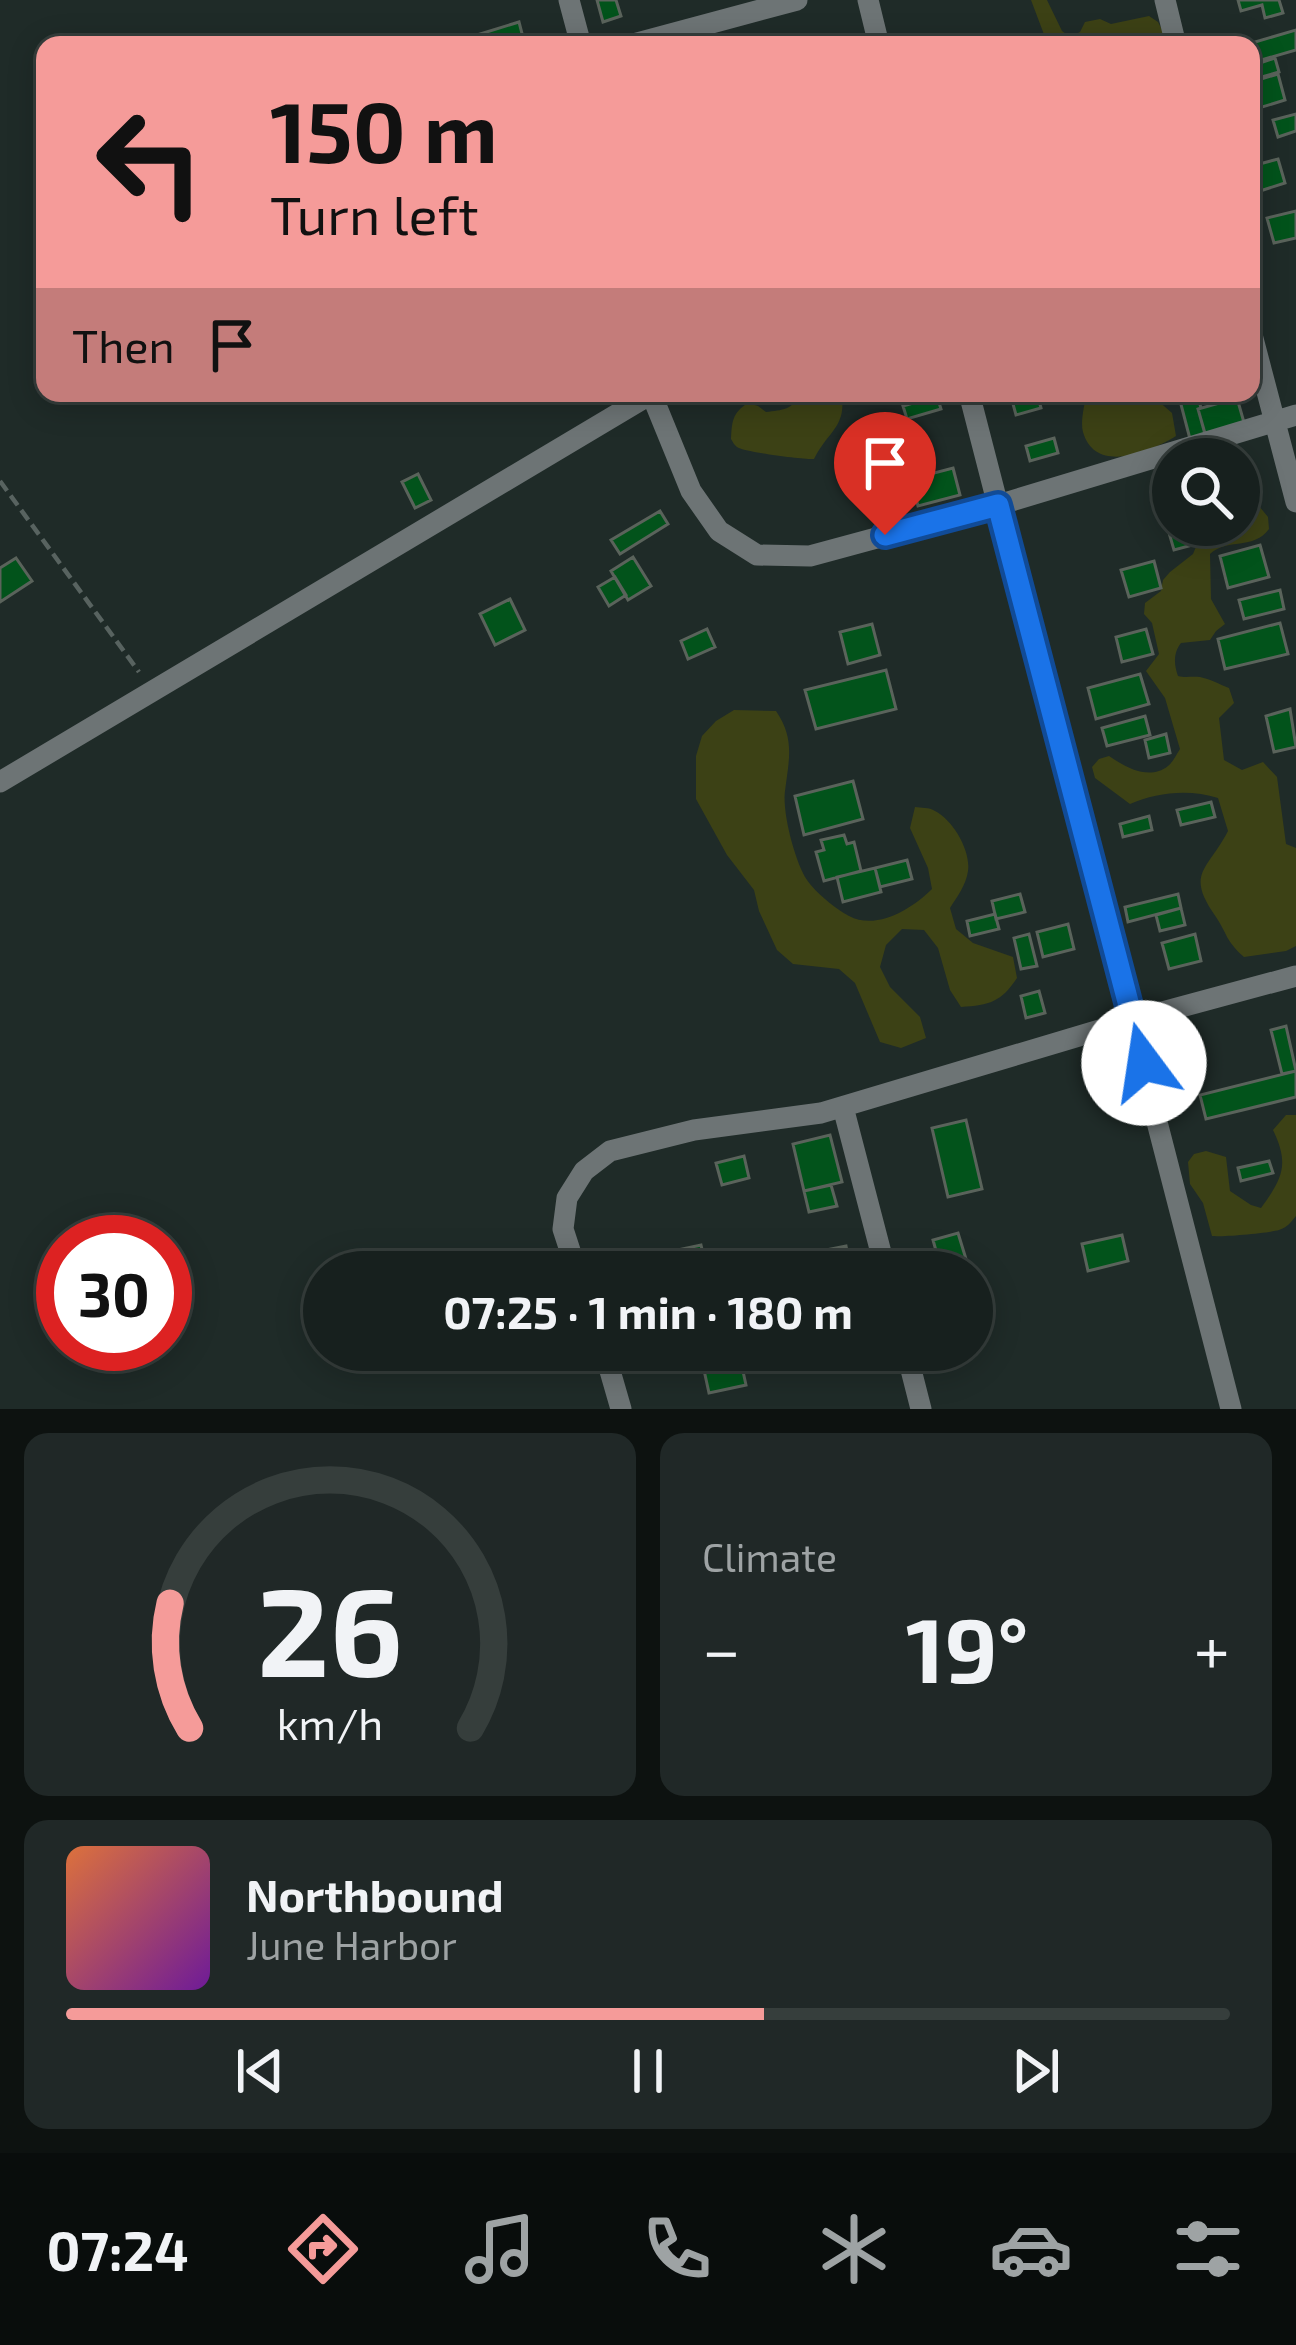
<!DOCTYPE html>
<meta charset="utf-8">
<style>
body{margin:0;font-family:"Exo 2",sans-serif;background:#202827;color:#f1f3f6;height:100vh;display:flex;flex-direction:column;font-size:45px;white-space:nowrap}
*{box-sizing:border-box;margin:0}
p{font-size:39px;color:#9ea3a4}
.icon{flex:none;width:66px;height:66px;fill:none;stroke:currentColor;stroke-width:2;stroke-linecap:round;stroke-linejoin:round}
.map{position:relative;height:1409px;overflow:hidden}
.drawer{display:flex;flex-direction:column;gap:24px;padding:24px;background:#0d1210;flex:1}
.drawer>*{flex:none}
.top-card{position:absolute;left:36px;top:36px;width:1224px;height:366px;border-radius:24px;box-shadow:0 6px 30px #0003,0 0 0 3px #363e3c;background:#f59b99;color:#111;overflow:hidden}
.fabs{position:absolute;left:1152px;top:438px;display:grid;gap:24px}
.fabs a{display:grid;place-items:center;width:108px;height:108px;border-radius:50%;background:#17201e;box-shadow:0 6px 30px #0003,0 0 0 3px #363e3c;font-size:60px}
.speed{position:absolute;left:36px;top:1215px;display:flex;gap:24px;font-size:60px;font-weight:700;text-align:center}
.speed>*{display:grid;place-content:center;width:156px;height:156px;border-radius:50%;background:#17201e;box-shadow:0 6px 30px #0003,0 0 0 3px #363e3c;line-height:1}
.speed .limit{border:18px solid #d22;background:#fff;color:#111}
.pin{position:absolute;display:grid;place-items:center;width:102px;height:102px;color:#fff;margin:-123px -51px;border-radius:50% 50% 50% 0;rotate:-45deg;box-shadow:0 0 12px #0007}
.pin .icon{rotate:45deg}
.me{position:absolute;width:132px;margin:-66px;rotate:346deg;stroke-linejoin:round;filter:drop-shadow(0 0 9px #0008)}
.turn{display:flex;align-items:center;gap:42px;height:252px;padding:0 36px;font-size:54px}
.turn .icon{width:156px;height:156px;stroke-width:2.5}
.turn b{display:block;font-size:84px;line-height:102px}
.then{display:flex;align-items:center;height:114px;padding:0 36px;background:#0003;gap:24px;font-size:45px}
.big{font-size:90px;font-weight:700;line-height:1.1}
.drawer .tile{flex:1;display:flex;flex-direction:column;justify-content:center;gap:18px;min-width:0;padding:0 42px;border-radius:24px;background:#202827}
.drawer .dial{align-items:center;gap:0}
.dial svg{height:312px;overflow:visible;fill:none;stroke:#363e3c;stroke-width:7;stroke-linecap:round;text-anchor:middle}
.dial text{fill:#f1f3f6;stroke:none}
.song{display:flex;align-items:center;gap:36px}
.cover{width:144px;height:144px;border-radius:18px;background:linear-gradient(135deg,hsl(20 70% 55%),hsl(280 70% 35%))}
.played{height:12px;border-radius:6px;background:linear-gradient(90deg,#f59b99 60%,#363e3c 60%)}
.keys{display:flex;justify-content:space-around;direction:ltr}
.heat{display:flex;justify-content:space-between;align-items:center;font-size:66px;direction:ltr}
.drawer .tiles{flex:1;display:grid;gap:24px;grid-template-columns:1fr 1fr}
.tile:last-child{grid-column:span 2}
.trip{position:absolute;left:303px;top:1251px;width:690px;height:120px;border-radius:60px;background:#17201e;box-shadow:0 6px 30px #0003,0 0 0 3px #363e3c;font-weight:700;line-height:120px;text-align:center}
.menu{display:flex;height:192px;justify-content:space-around;align-items:center;background:#090d0c;color:#9ea3a4}
.menu .icon{width:84px;height:84px}
.menu .current{color:#f59b99}
.menu b{font-size:54px;color:#f1f3f6}
.map>svg:first-child{display:block}
.green{fill:#3c4115}
.building{fill:#02531b;stroke:#5a635b;stroke-width:3}
.lines{fill:none;stroke-linecap:round;stroke-linejoin:round}
.path{stroke:#586360;stroke-width:4.5;stroke-dasharray:12 6;stroke-linecap:butt}
.street{stroke:#6d7475;stroke-width:21}
.route-casing{stroke:#114b97;stroke-width:30}
.route{stroke:#1a73e8;stroke-width:21}
</style>
<div class="map">
<svg width="1296" height="1409" viewBox="0 0 1296 1409">
<rect width="100%" height="100%" fill="#1f2b28"/>
<path class="green" d="M1031 0H1047L1062 31 1070 37 1080 32 1085 22 1100 19 1111 24 1149 16 1158 22 1170 45H1048Z
M799 393H841C848 426 827 432 814 459 806 460 743 452 737 447 734 445 733 442 731 439 732 422 732 413 748 403L758 406 766 412C782 410 794 410 799 393Z
M1086 393H1156V399L1172 413 1176 436C1151 452 1095 475 1083 432 1080 421 1085 405 1086 393Z
M1239 499 1254 500 1268 517 1269 529C1254 550 1227 538 1210 554L1211 599 1225 624 1216 631 1210 640 1181 643C1173 653 1174 665 1178 676 1186 678 1191 676 1200 677 1210 679 1219 684 1229 688L1234 703 1219 718 1224 760 1242 770 1263 762 1277 777 1286 844 1296 848V946L1286 951 1244 957C1225 940 1228 935 1216 917 1185 873 1207 871 1228 831L1218 798C1190 789 1157 792 1130 804L1095 778 1092 767 1099 759 1109 756C1125 767 1149 781 1168 766 1173 762 1176 755 1180 749L1165 698 1146 671 1159 654 1152 623 1144 614 1145 603 1161 591 1163 580 1170 572 1193 554 1205 525H1239Z
M734 710 776 711C795 739 789 759 785 791 782 812 795 862 807 880 816 893 836 909 849 916 877 931 913 908 932 889L928 868 910 828 915 807C921 808 929 807 935 811 953 820 971 851 968 871 966 885 957 897 950 908L956 929 973 943 1013 957 1017 978C1001 1002 990 1005 961 1007L950 990 938 948 924 930 902 929 886 945 880 967 890 987 920 1017 926 1038 901 1048 880 1042 855 983 839 969 793 964 777 950 759 911 754 890 727 855 696 799V756L702 736 716 721Z
M1286 1115H1296V1216C1290 1223 1288 1227 1279 1230 1268 1233 1223 1237 1212 1236L1203 1203 1190 1184 1188 1162 1194 1154 1206 1151 1226 1157 1230 1191 1251 1205 1261 1208C1282 1179 1290 1165 1273 1130Z"/>
<path class="building" d="M597 0H616L621 16 603 22Z
M1238 0H1279L1283 13 1265 18 1262 5 1241 11Z
M519 22 525 45H483L480 34Z
M1296 30V50L1251 63V45H1245Z
M1275 58 1279 72 1251 80V66Z
M1278 74 1285 100 1259 108 1251 82Z
M1296 114V131L1278 137 1273 120Z
M1278 159 1285 183 1260 191 1252 166Z
M1296 211V238L1274 243 1267 218Z
M1010 393H1037L1041 408 1016 415Z
M1178 393H1197L1201 408 1198 409 1205 434 1190 439Z
M937 396 941 409 907 419 903 406Z
M1237 398 1245 426 1206 437 1198 409Z
M866 427 875 456 855 463 846 434Z
M1054 438 1058 453 1030 461 1026 446Z
M953 468 960 495 918 506 911 479Z
M418 474 431 500 415 508 402 482Z
M660 511 668 524 620 554 611 540Z
M1173 524 1183 525 1189 546 1174 550 1167 526Z
M1260 545 1269 577 1228 588 1220 556Z
M633 557 651 586 628 600 611 571Z
M16 558 32 581 0 602V568Z
M1154 561 1161 588 1129 597 1121 570Z
M615 577 626 595 609 606 598 587Z
M1280 590 1284 609 1244 619 1239 600Z
M510 599 525 630 495 645 480 614Z
M1280 623 1288 654 1225 669 1218 639Z
M872 624 880 655 848 664 840 632Z
M707 629 715 647 688 659 681 641Z
M1146 629 1153 654 1122 662 1116 637Z
M886 670 896 709 816 729 805 690Z
M1140 674 1149 704 1096 719 1088 688Z
M1290 709 1296 747 1274 752 1266 716Z
M1145 716 1150 735 1107 746 1102 728Z
M1166 734 1170 753 1149 758 1145 740Z
M853 781 863 819 804 835 795 796Z
M1211 802 1215 817 1181 825 1177 810Z
M1149 816 1152 830 1123 837 1120 824Z
M844 835 847 844 854 842 861 871 824 881 816 852 824 850 821 840Z
M907 860 912 879 880 887 875 868Z
M875 868 881 892 843 902 837 877Z
M1020 894 1025 912 996 919 992 901Z
M1178 894 1181 908 1128 922 1125 907Z
M1181 908 1185 925 1160 931 1156 915Z
M995 914 999 929 970 936 967 921Z
M1068 924 1074 949 1043 957 1037 932Z
M1029 934 1037 966 1021 969 1014 938Z
M1195 934 1201 961 1169 969 1162 943Z
M1039 991 1045 1013 1026 1018 1021 996Z
M1286 1026 1296 1071 1282 1074 1271 1030Z
M1296 1071V1097L1206 1119 1200 1095Z
M966 1120 982 1189 948 1197 932 1128Z
M830 1135 842 1182 804 1191 793 1144Z
M744 1156 749 1178 722 1185 716 1163Z
M1269 1161 1273 1173 1241 1181 1238 1168Z
M831 1185 837 1206 809 1212 804 1191Z
M958 1233 970 1272H942L933 1240Z
M1122 1235 1128 1261 1088 1271 1082 1244Z
M701 1245 706 1266 668 1272 664 1253Z
M846 1246 851 1272H789L786 1258Z
M856 1350H877L881 1363 854 1371 849 1352Z
M739 1353 746 1385 709 1393 702 1361Z"/>
<g class="lines">
<path class="path" d="M0 481 139 672"/>
<path class="street" d="M569 0 581 45
M868 0 879 45
M1165 0 1176 45
M630 45 797 0
M1251 331 1296 502
M651 393 691 491 719 531 757 555 810 556 998 505 1296 415
M969 393 1231 1409
M0 782 651 394
M843 1107 886 1272
M577 1272 563 1229 567 1198 584 1171 610 1151 694 1130 821 1113 1133 1020 1296 976
M604 1350 621 1409
M906 1350 921 1409"/>
</g>
<g class="lines">
<g class="route-casing">
<path id="route" d="M885 535 998 505 1144 1063"/>
</g>
<use href="#route" class="route"/>
</g>
</svg>
<div class="fabs">
<a><svg class="icon" aria-label="search" viewBox="0 0 24 24"><circle cx="10" cy="10" r="6"/><path d="M15 15l6 6"/></svg></a>
</div>
<div class="speed"><div class="limit">30</div></div>
<div class="pin" style="left:885px;top:535px;background:#d93025"><svg class="icon" aria-label="arrive" viewBox="0 0 24 24"><path d="M6 21V4h12l-3 4 3 4H6"/></svg></div>
<svg class="me" style="left:1144px;top:1063px" viewBox="-20 -20 40 40"><circle r="19" fill="#fff"/><path d="M0-13L10 11 0 6-10 11z" fill="#1a73e8"/></svg>
<div class="trip">07:25 · 1 min · 180 m</div>
<div class="top-card">
<div class="turn"><svg class="icon" aria-label="left" viewBox="0 0 24 24"><path d="M17 20v-9H6M10 6l-5 5 5 5"/></svg><div><b>150 m</b>Turn left</div></div>
<div class="then">Then<svg class="icon" aria-label="arrive" viewBox="0 0 24 24"><path d="M6 21V4h12l-3 4 3 4H6"/></svg></div>
</div>
</div>
<section class="drawer">
<div class="tiles">
<div class="tile dial"><svg viewBox="0 0 100 80">
<path d="M14 69A42 42 0 1 1 86 69"/>
<path d="M14 69A42 42 0 0 1 9 37" stroke="#f59b99"/>
<text x="50" y="56" font-size="32" font-weight="700">26</text>
<text x="50" y="72" font-size="11">km/h</text>
</svg></div>
<div class="tile"><p>Climate</p>
<div class="heat"><a>−</a><b class="big">19°</b><a>+</a></div>
</div>
<div class="tile">
<div class="song"><i class="cover"></i><div><b>Northbound</b><p>June Harbor</p></div></div>
<div class="played"></div>
<div class="keys"><svg class="icon" aria-label="previous" viewBox="0 0 24 24"><path d="M18 5L8 12l10 7zM5 5v14"/></svg><svg class="icon" aria-label="pause" viewBox="0 0 24 24"><path d="M8 5v14M16 5v14"/></svg><svg class="icon" aria-label="next" viewBox="0 0 24 24"><path d="M6 5l10 7-10 7zM19 5v14"/></svg></div>
</div>
</div>
</section>
<nav class="menu">
<b>07:24</b>
<svg class="icon current" aria-label="directions" viewBox="0 0 24 24"><path d="M12 3l9 9-9 9-9-9zM9 14v-3h6M13 9l2 2-2 2"/></svg>
<svg class="icon" aria-label="music" viewBox="0 0 24 24"><path d="M9 18V5l10-2v13"/><circle cx="6" cy="18" r="3"/><circle cx="16" cy="16" r="3"/></svg>
<svg class="icon" aria-label="phone" viewBox="0 0 24 24"><path d="M5 4h4l2 5-3 2q2 4 5 5l2-3 5 2v4C11 20 4 13 5 4z"/></svg>
<svg class="icon" aria-label="climate" viewBox="0 0 24 24"><path d="M12 3v18M4 7l16 10M4 17L20 7"/></svg>
<svg class="icon" aria-label="car" viewBox="0 0 24 24"><path d="M5 17H2v-5l4-1 3-4h7l3 4 3 1v5h-3M9 17h6M6 11h13"/><circle cx="7" cy="17" r="2"/><circle cx="17" cy="17" r="2"/></svg>
<svg class="icon" aria-label="filters" viewBox="0 0 24 24"><path d="M4 7h16M4 17h16"/><circle cx="9" cy="7" r="2"/><circle cx="15" cy="17" r="2"/></svg>
</nav>
